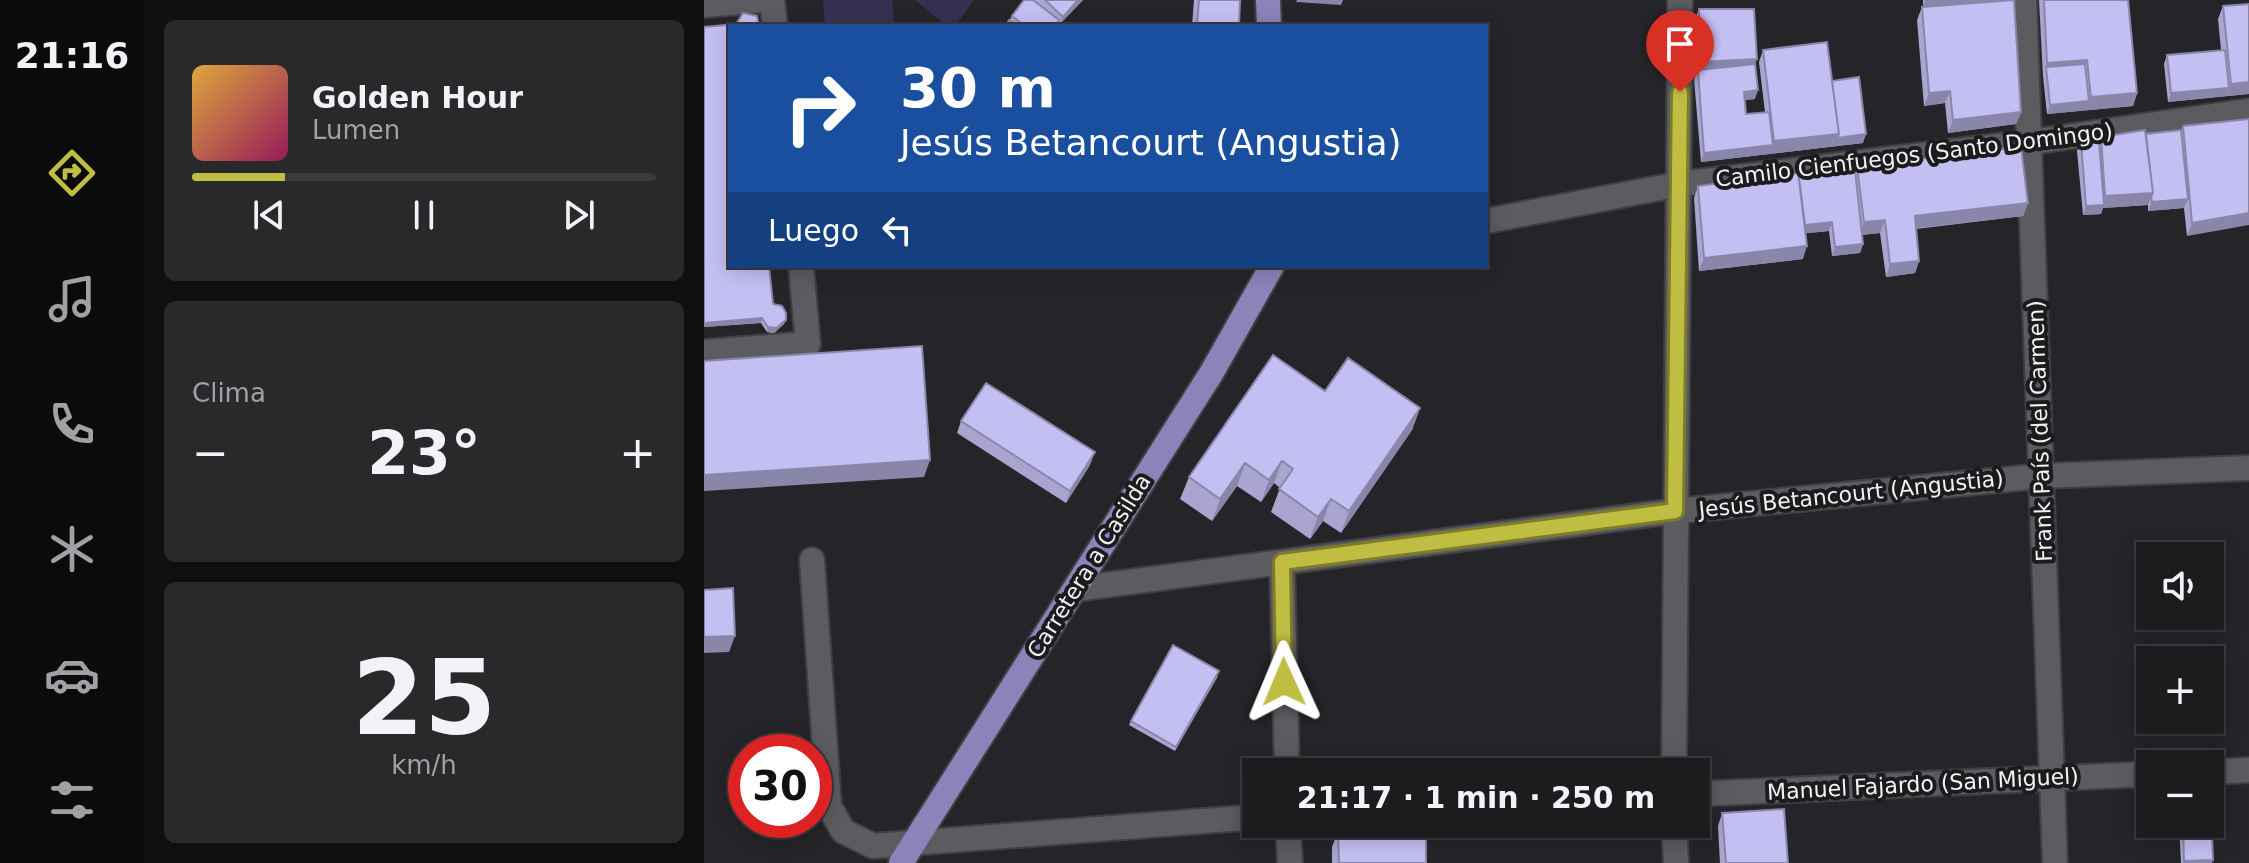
<!DOCTYPE html>
<html lang="es">
<meta charset="utf-8">
<style>
body{margin:0;font-family:"DejaVu Sans",sans-serif;background:#29292c;color:#f1f3f6;height:100vh;display:flex;flex-direction:column;font-size:30px;white-space:nowrap}
*{box-sizing:border-box;margin:0}
p{font-size:26px;color:#a0a1a4}
.icon{flex:none;width:44px;height:44px;fill:none;stroke:currentColor;stroke-width:2;stroke-linecap:round;stroke-linejoin:round}
.map{position:relative;flex:1;overflow:hidden}
.side{display:flex;flex-direction:column;gap:20px;padding:20px;background:#0f0f11;width:560px}
.side>*{flex:none}
.top-card{position:absolute;left:24px;top:24px;width:760px;height:244px;border-radius:0px;box-shadow:0 4px 20px #0003,0 0 0 2px #3a3a3d;background:#1a4fa0;color:#fff;overflow:hidden}
.controls{position:absolute;left:1432px;top:542px;display:grid;gap:16px}
.controls a{display:grid;place-items:center;width:88px;height:88px;border-radius:0px;background:#1c1c1f;box-shadow:0 4px 20px #0003,0 0 0 2px #3a3a3d;font-size:40px}
.speed{position:absolute;left:24px;top:734px;display:flex;gap:16px;font-size:40px;font-weight:700;text-align:center}
.speed>*{display:grid;place-content:center;width:104px;height:104px;border-radius:50%;background:#1c1c1f;box-shadow:0 4px 20px #0003,0 0 0 2px #3a3a3d;line-height:1}
.speed .limit{border:12px solid #d22;background:#fff;color:#111}
.pin{position:absolute;display:grid;place-items:center;width:68px;height:68px;color:#fff;margin:-82px -34px;border-radius:50% 50% 50% 0;rotate:-45deg;box-shadow:0 0 8px #0007}
.pin .icon{rotate:45deg}
.me{position:absolute;width:88px;margin:-44px;rotate:359deg;stroke-linejoin:round;filter:drop-shadow(0 0 6px #0008)}
.turn{display:flex;align-items:center;gap:28px;height:168px;padding:0 40px;font-size:36px}
.turn .icon{width:104px;height:104px;stroke-width:2.5}
.turn b{display:block;font-size:56px;line-height:68px}
.then{display:flex;align-items:center;height:76px;padding:0 40px;background:#0003;gap:16px;font-size:30px}
.big{font-size:60px;font-weight:700;line-height:1.1}
.side .widget{flex:1;display:flex;flex-direction:column;justify-content:center;gap:12px;min-width:0;padding:0 28px;border-radius:12px;background:#29292c}
.side .dial{align-items:center;gap:0}
.dial b{font-size:104px;line-height:1}
.song{display:flex;align-items:center;gap:24px}
.cover{width:96px;height:96px;border-radius:12px;background:linear-gradient(135deg,hsl(40 70% 55%),hsl(330 70% 35%))}
.played{height:8px;border-radius:4px;background:linear-gradient(90deg,#bfbe42 20%,#3a3a3d 20%)}
.keys{display:flex;justify-content:space-around;direction:ltr}
.heat{display:flex;justify-content:space-between;align-items:center;font-size:44px;direction:ltr}
.trip{position:absolute;left:538px;top:758px;width:468px;height:80px;border-radius:0px;background:#1c1c1f;box-shadow:0 4px 20px #0003,0 0 0 2px #3a3a3d;font-weight:700;line-height:80px;text-align:center}
main{display:flex;flex:1;min-height:0}
.menu{display:flex;flex-direction:column;width:144px;justify-content:space-around;align-items:center;background:#0b0b0c;color:#a0a1a4}
.menu .icon{width:56px;height:56px}
.menu .selected{color:#bfbe42}
.menu b{font-size:36px;color:#f1f3f6}
.map>svg:first-child{display:block}
.green{fill:#363152}
.lines{fill:none;stroke-linecap:round;stroke-linejoin:round}
.minor-casing{stroke:#404043;stroke-width:28}
.major-casing{stroke:#404043;stroke-width:28}
.minor{stroke:#5c5c60;stroke-width:24}
.major{stroke:#8b83ba;stroke-width:24}
.wall{fill:#a9a4d0}
.shaded-wall{fill:#8986a9}
.building{fill:#c4bff2;stroke:#8986a9;stroke-width:2}
.route-casing{stroke:#7c7c2b;stroke-width:20}
.route{stroke:#bfbe42;stroke-width:14}
.labels{text-anchor:middle;dominant-baseline:central;stroke-width:8;stroke-linejoin:round;paint-order:stroke}
.street-label{font-size:22px;fill:#f2f1f4;stroke:#1c1c1f}
</style>
<main>
<nav class="menu">
<b>21:16</b>
<svg class="icon selected" aria-label="directions" viewBox="0 0 24 24"><path d="M12 3l9 9-9 9-9-9zM9 14v-3h6M13 9l2 2-2 2"/></svg>
<svg class="icon" aria-label="music" viewBox="0 0 24 24"><path d="M9 18V5l10-2v13"/><circle cx="6" cy="18" r="3"/><circle cx="16" cy="16" r="3"/></svg>
<svg class="icon" aria-label="phone" viewBox="0 0 24 24"><path d="M5 4h4l2 5-3 2q2 4 5 5l2-3 5 2v4C11 20 4 13 5 4z"/></svg>
<svg class="icon" aria-label="climate" viewBox="0 0 24 24"><path d="M12 3v18M4 7l16 10M4 17L20 7"/></svg>
<svg class="icon" aria-label="car" viewBox="0 0 24 24"><path d="M5 17H2v-5l4-1 3-4h7l3 4 3 1v5h-3M9 17h6M6 11h13"/><circle cx="7" cy="17" r="2"/><circle cx="17" cy="17" r="2"/></svg>
<svg class="icon" aria-label="filters" viewBox="0 0 24 24"><path d="M4 7h16M4 17h16"/><circle cx="9" cy="7" r="2"/><circle cx="15" cy="17" r="2"/></svg>
</nav>
<section class="side">
<div class="widget">
<div class="song"><i class="cover"></i><div><b>Golden Hour</b><p>Lumen</p></div></div>
<div class="played"></div>
<div class="keys"><svg class="icon" aria-label="previous" viewBox="0 0 24 24"><path d="M18 5L8 12l10 7zM5 5v14"/></svg><svg class="icon" aria-label="pause" viewBox="0 0 24 24"><path d="M8 5v14M16 5v14"/></svg><svg class="icon" aria-label="next" viewBox="0 0 24 24"><path d="M6 5l10 7-10 7zM19 5v14"/></svg></div>
</div>
<div class="widget"><p>Clima</p>
<div class="heat"><a>−</a><b class="big">23°</b><a>+</a></div>
</div>
<div class="widget dial"><b>25</b><p>km/h</p></div>
</section>
<div class="map">
<svg width="1545" height="863" viewBox="0 0 1545 863">
<rect width="100%" height="100%" fill="#252529"/>
<path class="green" d="M119 0H188L190 26H121Z
M211 0H270L251 26H243Z"/>
<g class="lines">
<g class="minor-casing">
<path id="minor" d="M68 0 71 26
M1320 0 1351 863
M0 5 58 0
M782 221 976 184 1327 142 1545 111
M0 352 104 344 97 266
M108 560 125 806 139 831 169 846 552 817
M578 562 583 772
M371 589 971 511 1338 476 1545 468
M970 772 976 0
M1506 772 1545 770
M992 794 1446 774
M584 824 586 863
M970 824 972 863"/>
</g>
<g class="major-casing">
<path id="major" d="M564 0 565 26
M197 863 508 372 568 266"/>
</g>
<use href="#minor" class="minor"/>
<use href="#major" class="major"/>
</g>
<path class="wall" d="M320 0H379L355 25 354 24 353 26H302L308 16Z
M490 0H536L535 26H488Z
M1219 0H1310L1317 112 1312 124 1244 133 1241 103 1220 106 1213 20 1218 7 1240 5 1219 6Z
M1335 0H1424L1433 93 1429 106 1343 114 1339 76Z
M1545 4V94L1464 102 1460 64 1463 55 1517 50 1514 19 1519 6Z
M995 9 1051 65V99L1041 100 1042 114 1061 112 1055 62 1059 50 1128 81 1159 143 997 162 990 79 993 73 990 21Z
M39 13 53 16 55 26H26V266H65L69 304 78 306 82 313V320L80 324 70 333 63 332 57 323 0 327V27L32 24Z
M1545 119 1483 236 1480 208 1444 211V205L1399 208 1397 214 1379 215 1373 151 1377 142 1395 141 1397 137 1477 130 1479 126Z
M1153 166 1324 203 1319 216 1212 229 1215 261 1211 273 1182 277 1176 233 1158 235 1159 244 1156 253 1128 256 1125 231 1102 233 1099 259 995 271 990 198 994 186 1095 177 1151 170Z
M621 391 716 408 708 430 637 533 619 521 606 539 567 512 576 488 570 483 557 502 533 486 508 521 476 499 485 477Z
M257 421 386 465 362 503 253 433Z
M514 676 471 751 425 725 427 721Z
M1018 813 1084 863H1016L1014 826Z
M1475 824H1506L1508 863H1477Z
M634 831 722 863H628V847Z"/>
<path class="shaded-wall" d="M374 0H379L355 25 359 17Z
M593 0H639L637 5 592 2Z
M1221 0H1308L1307 3 1219 6Z
M1053 59 1049 72 994 73 997 62Z
M1383 60 1378 72 1342 67 1343 63Z
M1545 82V94L1522 96 1527 84Z
M1525 88 1522 96 1464 102 1467 93Z
M1054 90 1051 99 1036 101 1040 92Z
M1246 91 1241 103 1220 106 1225 93Z
M1433 93 1429 106 1343 114 1346 105 1385 101 1387 97Z
M1317 112 1312 124 1244 133 1249 120Z
M1135 134H1162L1159 143 997 162 1000 153 1069 145 1070 141Z
M1449 193 1444 205 1399 208 1397 214 1379 215 1382 206 1398 205 1401 196Z
M1484 199 1480 208 1444 211 1448 202Z
M1324 203 1319 216 1206 229 1211 216Z
M1545 213V225L1483 236 1488 223Z
M1181 220 1176 233 1155 235 1160 222Z
M1128 222 1125 231 1096 234 1099 225Z
M1159 244 1156 253 1128 256 1131 247Z
M1103 246 1099 259 995 271 1000 258Z
M1215 261 1211 273 1182 277 1186 264Z
M58 318 57 323 0 327V323Z
M82 320 80 324 70 333 63 332 64 327Z
M716 408 708 430 637 533 645 511Z
M391 452 386 465 362 503 366 491Z
M226 460 220 477 0 491V475Z
M578 461 570 483 557 502 565 480Z
M541 463 533 486 508 521 516 499Z
M627 499 619 521 606 539 614 517Z
M31 636 25 652 0 653V637Z
M1509 860 1508 863H1479L1480 861Z"/>
<path class="building" d="M320 0H329L355 20 351 26H321L308 16Z
M341 0H374L359 17Z
M495 0H536L535 26H493Z
M1310 0 1317 112 1249 120 1246 91 1225 93 1218 7Z
M1340 0H1424L1433 93 1387 97 1383 60 1343 63Z
M1545 4V82L1527 84 1519 6Z
M995 9H1050L1053 59 997 62Z
M39 13 53 16 55 26H26V266H65L69 304 78 306 82 313V320L72 328 64 327 58 318 0 323V27L32 24Z
M305 20 315 26H302Z
M1123 42 1135 134 1070 141 1059 50Z
M1521 50 1525 88 1467 93 1463 55Z
M1051 64 1054 90 1040 92 1042 114 1065 112 1069 145 1000 153 994 70Z
M1381 64 1385 101 1346 105 1342 67Z
M1155 77 1162 134 1133 138 1135 134 1128 81Z
M1545 119V213L1488 223 1479 126Z
M1441 130 1449 193 1401 196 1397 137Z
M1477 130 1484 199 1448 202 1447 197 1449 193 1442 134Z
M1395 141 1400 205 1382 206 1377 142Z
M1317 147 1324 203 1211 216 1215 261 1186 264 1181 220 1160 222 1153 166Z
M1151 170 1159 244 1131 247 1128 222 1101 225 1095 177Z
M1094 173 1103 246 1000 258 994 186Z
M218 346 226 460 0 475V361Z
M569 355 621 391 644 358 716 408 645 511 627 499 614 517 575 489 589 469 578 461 565 480 541 463 516 499 485 477Z
M282 383 391 452 366 491 257 421Z
M29 588 31 636 0 637V590Z
M469 645 515 671 472 747 427 721Z
M1506 785 1509 860 1480 861 1479 824H1506Z
M1080 809 1084 863H1022L1018 813Z
M722 829V863H635L634 831Z"/>
<g class="lines">
<g class="route-casing">
<path id="route" d="M580 682 578 562 971 511 976 92"/>
</g>
<use href="#route" class="route"/>
</g>
<g class="labels">
<g class="street-label">
<text transform="translate(1210 155) rotate(-7)">Camilo Cienfuegos (Santo Domingo)</text>
<text transform="translate(1336 431) rotate(-92)">Frank País (del Carmen)</text>
<text transform="translate(1147 494) rotate(-6)">Jesús Betancourt (Angustia)</text>
<text transform="translate(385 566) rotate(-58)">Carretera a Casilda</text>
<text transform="translate(1219 784) rotate(-3)">Manuel Fajardo (San Miguel)</text>
</g>
</g>
</svg>
<div class="controls">
<a><svg class="icon" aria-label="sound" viewBox="0 0 24 24"><path d="M4 9h4l5-4v14l-5-4H4zM17 9q2 3 0 6"/></svg></a>
<a>+</a>
<a>−</a>
</div>
<div class="speed"><div class="limit">30</div></div>
<div class="pin" style="left:976px;top:92px;background:#d93025"><svg class="icon" aria-label="arrive" viewBox="0 0 24 24"><path d="M6 21V4h12l-3 4 3 4H6"/></svg></div>
<svg class="me" style="left:580px;top:682px" viewBox="-20 -20 40 40"><path d="M0-17L14 15 0 8-14 15z" fill="#bfbe42" stroke="#fff" stroke-width="4"/></svg>
<div class="trip">21:17 · 1 min · 250 m</div>
<div class="top-card">
<div class="turn"><svg class="icon" aria-label="right" viewBox="0 0 24 24"><path d="M7 20v-9h11M14 6l5 5-5 5"/></svg><div><b>30 m</b>Jesús Betancourt (Angustia)</div></div>
<div class="then">Luego<svg class="icon" aria-label="left" viewBox="0 0 24 24"><path d="M17 20v-9H6M10 6l-5 5 5 5"/></svg></div>
</div>
</div>
</main>
